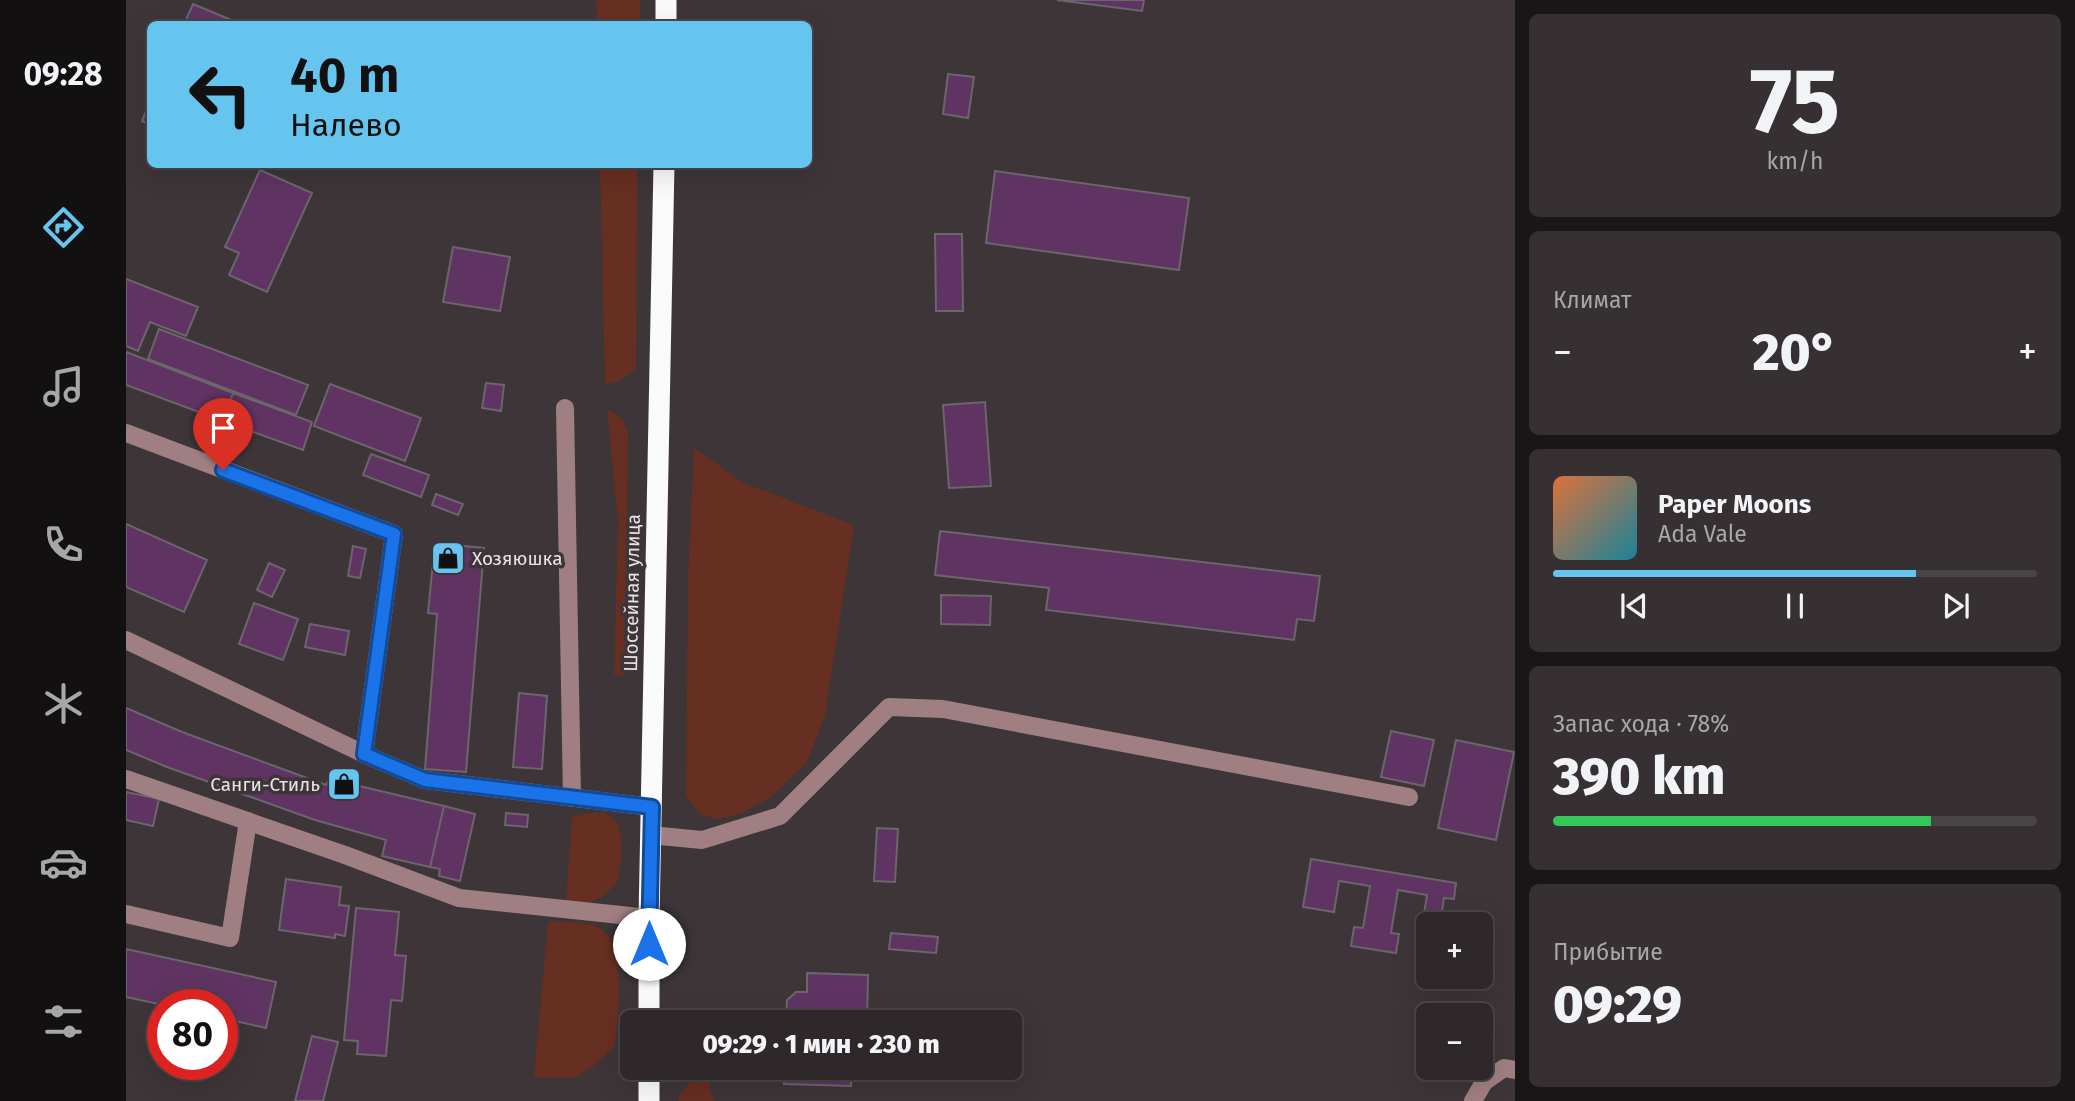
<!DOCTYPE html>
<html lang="ru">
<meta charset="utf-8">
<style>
body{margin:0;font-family:"Fira Sans",sans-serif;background:#363032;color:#f1f3f6;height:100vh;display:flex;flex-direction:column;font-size:26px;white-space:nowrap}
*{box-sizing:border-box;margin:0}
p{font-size:23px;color:#a7a6a8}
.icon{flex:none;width:38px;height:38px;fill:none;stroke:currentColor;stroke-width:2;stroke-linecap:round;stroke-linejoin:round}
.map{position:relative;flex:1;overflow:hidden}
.drawer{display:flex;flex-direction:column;gap:14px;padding:14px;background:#191617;width:560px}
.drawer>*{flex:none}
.hud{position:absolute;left:21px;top:21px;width:665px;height:147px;border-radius:10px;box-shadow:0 7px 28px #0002,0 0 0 2px #494447;background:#65c5ee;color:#111;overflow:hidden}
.fabs{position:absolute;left:1290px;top:912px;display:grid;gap:14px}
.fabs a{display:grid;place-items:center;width:77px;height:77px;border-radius:10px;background:#2e282a;box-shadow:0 7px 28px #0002,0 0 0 2px #494447;font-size:35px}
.speed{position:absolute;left:21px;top:989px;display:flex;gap:14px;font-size:35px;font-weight:700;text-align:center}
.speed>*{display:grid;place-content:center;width:91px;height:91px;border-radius:50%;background:#2e282a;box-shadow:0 7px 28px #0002,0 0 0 2px #494447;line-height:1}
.speed .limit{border:10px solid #d22;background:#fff;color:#111}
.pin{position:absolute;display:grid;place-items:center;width:60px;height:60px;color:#fff;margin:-72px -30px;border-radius:50% 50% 50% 0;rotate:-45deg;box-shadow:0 0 7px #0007}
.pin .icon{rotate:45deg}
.me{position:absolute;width:77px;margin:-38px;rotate:0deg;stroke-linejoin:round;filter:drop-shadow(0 0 5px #0008)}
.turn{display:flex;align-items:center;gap:24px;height:147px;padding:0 28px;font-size:32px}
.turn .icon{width:91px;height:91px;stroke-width:2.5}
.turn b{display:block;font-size:49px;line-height:60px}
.big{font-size:52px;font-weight:800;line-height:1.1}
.drawer .tile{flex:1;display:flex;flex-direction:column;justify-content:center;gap:10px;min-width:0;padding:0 24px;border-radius:10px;background:#363032}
.drawer .dial{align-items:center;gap:0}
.dial b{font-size:91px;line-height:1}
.song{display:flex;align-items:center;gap:21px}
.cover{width:84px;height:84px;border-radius:10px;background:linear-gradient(135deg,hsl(20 70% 55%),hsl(190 70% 35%))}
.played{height:7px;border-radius:4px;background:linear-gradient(90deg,#65c5ee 75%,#494447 75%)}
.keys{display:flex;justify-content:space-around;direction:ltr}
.heat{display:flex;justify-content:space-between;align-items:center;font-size:38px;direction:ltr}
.charge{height:10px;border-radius:5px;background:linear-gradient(90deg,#34c759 78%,#494447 0)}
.trip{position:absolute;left:494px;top:1010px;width:402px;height:70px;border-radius:10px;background:#2e282a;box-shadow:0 7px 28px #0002,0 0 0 2px #494447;font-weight:800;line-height:70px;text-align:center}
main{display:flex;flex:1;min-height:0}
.dock{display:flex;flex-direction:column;width:126px;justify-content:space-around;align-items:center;background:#121011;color:#a7a6a8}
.dock .icon{width:49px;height:49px}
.dock .selected{color:#65c5ee}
.dock b{font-size:32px;color:#f1f3f6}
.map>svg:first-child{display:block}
.green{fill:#672f21}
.building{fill:#5f3463;stroke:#6c656c;stroke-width:2}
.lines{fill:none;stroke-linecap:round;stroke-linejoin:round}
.minor{stroke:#a07f82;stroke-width:18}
.highway{stroke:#fafafa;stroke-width:21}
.route-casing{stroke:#114b97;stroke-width:18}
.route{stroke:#1a73e8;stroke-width:12}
.labels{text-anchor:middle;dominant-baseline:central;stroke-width:7;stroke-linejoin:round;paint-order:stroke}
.poi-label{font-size:19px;fill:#e8e3e6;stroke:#3d3538;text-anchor:start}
.street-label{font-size:19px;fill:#e8e3e6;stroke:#3d3538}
</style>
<main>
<nav class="dock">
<b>09:28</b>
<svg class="icon selected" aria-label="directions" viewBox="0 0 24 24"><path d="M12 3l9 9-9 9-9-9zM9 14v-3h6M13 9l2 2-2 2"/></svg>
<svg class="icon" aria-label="music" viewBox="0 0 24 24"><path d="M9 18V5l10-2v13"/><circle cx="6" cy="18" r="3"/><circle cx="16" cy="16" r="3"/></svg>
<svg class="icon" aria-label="phone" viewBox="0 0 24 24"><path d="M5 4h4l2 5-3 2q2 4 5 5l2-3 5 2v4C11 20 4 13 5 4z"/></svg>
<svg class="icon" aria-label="climate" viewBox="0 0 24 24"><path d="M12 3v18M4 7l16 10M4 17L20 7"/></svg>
<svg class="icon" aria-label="car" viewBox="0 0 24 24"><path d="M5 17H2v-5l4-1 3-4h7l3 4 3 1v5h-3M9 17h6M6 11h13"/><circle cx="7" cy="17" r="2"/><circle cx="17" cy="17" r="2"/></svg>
<svg class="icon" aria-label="filters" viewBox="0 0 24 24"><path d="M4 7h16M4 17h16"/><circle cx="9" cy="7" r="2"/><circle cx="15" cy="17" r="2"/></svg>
</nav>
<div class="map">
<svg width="1389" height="1101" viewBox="0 0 1389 1101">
<rect width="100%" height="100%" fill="#3d3538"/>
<path class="green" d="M470 0H514V24H471Z
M474 165H511L510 369 492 382 479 383Z
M481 409 496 419 502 433 500 675H488L492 520Z
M568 448 618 483 728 525 699 716 681 762 646 796 617 813 592 819 575 815 560 796 562 576Z
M462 813H480L493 825 496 850 492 881 480 894 463 904 440 902 446 817Z
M422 921C436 922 453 921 466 925 505 935 491 1015 489 1046L466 1067 447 1078 408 1077Z
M567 1079 582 1080 588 1101H553V1095Z"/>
<path class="building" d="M931 0H1018L1016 11Z
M67 4 115 24H58Z
M822 74 848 77 842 118 817 114Z
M24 101V125L16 121Z
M134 170 186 193 141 292 103 275 113 253 99 247Z
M869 171 1063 198 1053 270 860 243Z
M809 234H836L837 311H810Z
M327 247 384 257 374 311 317 302Z
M0 279 72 307 60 336 24 322 12 351 0 346Z
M33 329 182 385 170 415 22 359Z
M0 352 107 393 97 421 0 385Z
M360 383 378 385 375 411 356 408Z
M204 384 295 418 279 461 188 426Z
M107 393 186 422 177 450 97 421Z
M859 402 865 486 823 488 817 405Z
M245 454 303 475 295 497 237 475Z
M310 494 337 504 332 515 306 505Z
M0 524 81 560 58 612 0 587Z
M814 531 1194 576 1188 621 1171 619 1168 640 920 610 923 588 809 575Z
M317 544 358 548 340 772 299 769 311 614 302 613 307 562H316Z
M227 546 240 549 234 578 222 576Z
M143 563 159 570 146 597 131 590Z
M815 595 865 596 864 625 815 624Z
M128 603 172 619 157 660 113 644Z
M184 624 223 631 219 655 179 647Z
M393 693 421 696 416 769 387 767Z
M0 708 56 732 200 785 204 777 229 785 318 806 304 867 256 856 260 840 189 820 41 767 0 750Z
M1265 731 1308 740 1298 786 1255 777Z
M1330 740 1388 752 1370 840 1312 828Z
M0 792 33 799 27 826 0 820Z
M318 806 349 814 334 881 313 876 314 869 304 867Z
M380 813 402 815 401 827 379 825Z
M751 828 772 829 769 882 748 881Z
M1185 859 1330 883 1328 899 1318 898 1314 924H1302V975L1289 972 1301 895 1272 890 1265 933 1273 934 1270 953 1225 946 1228 927 1237 928 1244 886 1213 881 1208 912 1177 907Z
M160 879 215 887 213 905 223 906 219 936 209 934V938L153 930Z
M230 908 273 912 269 955 280 956 276 1001 265 1000 260 1056 231 1054 232 1041 218 1040Z
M765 933 812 937 810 953 763 949Z
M0 949 150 982 140 1028 96 1018V1004L37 1005 0 997Z
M681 973 742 975 741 1022H660L661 1000 670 992H681Z
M186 1036 212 1042 197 1101H169Z
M659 1068H725V1086L658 1084Z"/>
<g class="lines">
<path class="minor" d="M439 408 446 798
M0 433 268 534 238 754
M0 640 238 754 299 780 526 807
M0 779 219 855 333 898 523 918
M524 835 576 840 654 816 763 707 817 709 1283 797
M0 914 104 938 122 821
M1347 1101 1358 1082 1378 1068 1389 1070"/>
<path class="highway" d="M540 24V0
M523 1022V918L538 164
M523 1101V1068"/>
</g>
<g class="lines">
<g class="route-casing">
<path id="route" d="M97 470 268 534 238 754 299 780 526 807 523 944"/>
</g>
<use href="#route" class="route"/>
</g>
<defs>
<g id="shop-square" transform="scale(1.75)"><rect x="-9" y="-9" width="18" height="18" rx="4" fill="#65c5ee" stroke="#3d3538"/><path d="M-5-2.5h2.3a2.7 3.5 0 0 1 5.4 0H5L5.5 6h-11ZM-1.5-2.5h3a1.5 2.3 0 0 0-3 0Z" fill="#111"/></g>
</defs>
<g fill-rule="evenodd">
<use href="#shop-square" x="322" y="558"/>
<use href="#shop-square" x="218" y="784"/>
</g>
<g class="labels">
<g class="poi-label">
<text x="346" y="558">Хозяюшка</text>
<text x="194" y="784" text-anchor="end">Санги-Стиль</text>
</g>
<g class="street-label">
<text transform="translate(506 593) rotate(-89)">Шоссейная улица</text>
</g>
</g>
</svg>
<div class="fabs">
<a>+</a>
<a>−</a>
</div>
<div class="speed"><div class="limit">80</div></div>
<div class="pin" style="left:97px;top:470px;background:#d93025"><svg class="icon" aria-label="arrive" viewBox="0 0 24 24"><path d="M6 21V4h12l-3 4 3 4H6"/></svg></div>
<svg class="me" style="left:523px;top:944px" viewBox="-20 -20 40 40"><circle r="19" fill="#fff"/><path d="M0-13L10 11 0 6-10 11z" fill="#1a73e8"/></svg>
<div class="trip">09:29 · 1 мин · 230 m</div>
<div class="hud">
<div class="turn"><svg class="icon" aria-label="left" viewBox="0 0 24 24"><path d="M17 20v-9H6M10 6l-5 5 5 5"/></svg><div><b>40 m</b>Налево</div></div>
</div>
</div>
<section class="drawer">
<div class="tile dial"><b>75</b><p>km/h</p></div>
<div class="tile"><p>Климат</p>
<div class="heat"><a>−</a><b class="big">20°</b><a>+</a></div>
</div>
<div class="tile">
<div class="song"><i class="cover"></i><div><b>Paper Moons</b><p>Ada Vale</p></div></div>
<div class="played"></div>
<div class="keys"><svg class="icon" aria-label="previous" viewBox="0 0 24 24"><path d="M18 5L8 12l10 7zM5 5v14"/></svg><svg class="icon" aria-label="pause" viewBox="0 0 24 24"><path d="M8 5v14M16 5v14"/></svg><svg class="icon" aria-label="next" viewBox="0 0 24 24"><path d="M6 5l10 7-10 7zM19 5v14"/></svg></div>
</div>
<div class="tile"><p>Запас хода · 78%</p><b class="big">390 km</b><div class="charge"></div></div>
<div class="tile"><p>Прибытие</p><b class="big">09:29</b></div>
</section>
</main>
